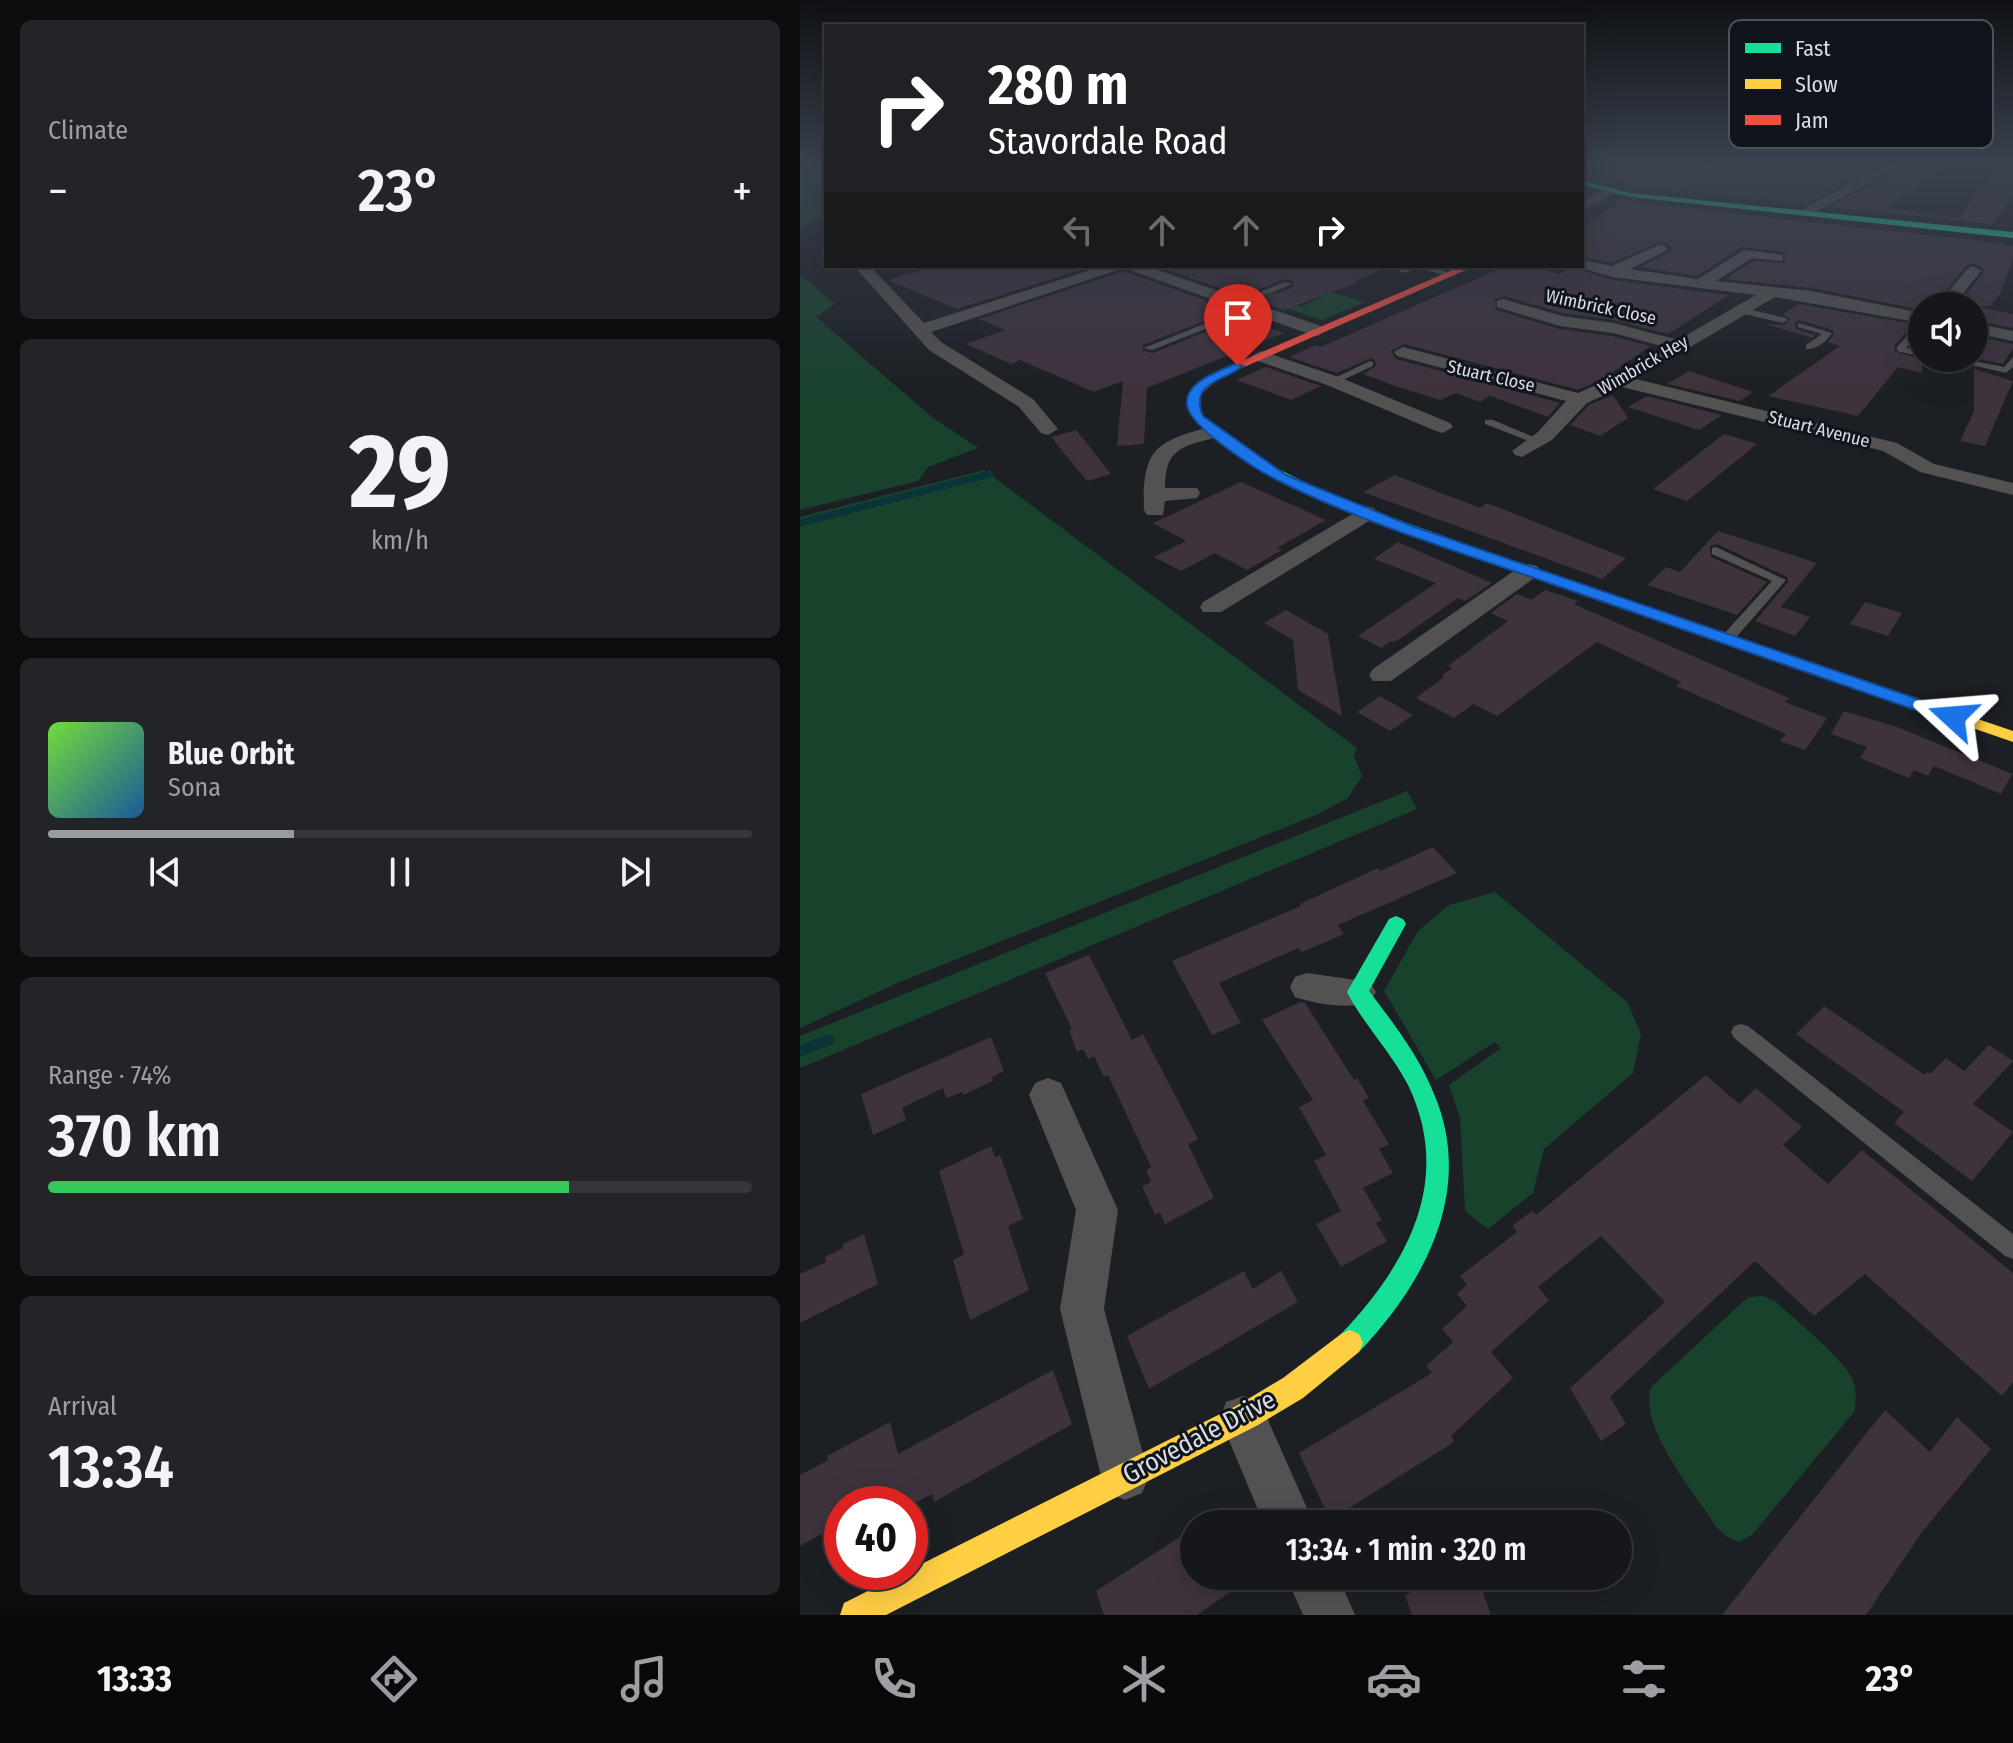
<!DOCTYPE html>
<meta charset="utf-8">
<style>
body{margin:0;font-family:"Fira Sans Condensed",sans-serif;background:#222427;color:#f1f3f6;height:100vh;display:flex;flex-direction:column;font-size:30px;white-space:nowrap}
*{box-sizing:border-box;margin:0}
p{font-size:26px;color:#9d9fa2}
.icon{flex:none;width:44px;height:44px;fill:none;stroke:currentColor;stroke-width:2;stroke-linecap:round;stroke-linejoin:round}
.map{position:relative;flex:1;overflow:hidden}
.drawer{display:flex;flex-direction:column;gap:20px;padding:20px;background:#0c0d0e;width:800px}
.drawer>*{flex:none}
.banner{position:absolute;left:24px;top:24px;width:760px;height:244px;border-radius:0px;box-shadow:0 8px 32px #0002,0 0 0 2px #343639;background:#202124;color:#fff;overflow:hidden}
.buttons{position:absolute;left:1108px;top:292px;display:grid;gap:16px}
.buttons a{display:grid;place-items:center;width:80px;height:80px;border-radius:50%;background:#15171a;box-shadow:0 8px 32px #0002,0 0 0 2px #343639;font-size:40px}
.speed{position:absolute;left:24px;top:1486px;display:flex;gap:16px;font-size:40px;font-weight:700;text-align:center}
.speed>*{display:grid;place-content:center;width:104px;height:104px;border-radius:50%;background:#15171a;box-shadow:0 8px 32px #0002,0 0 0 2px #343639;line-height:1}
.speed .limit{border:12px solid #d22;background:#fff;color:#111}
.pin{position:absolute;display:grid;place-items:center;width:68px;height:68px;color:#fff;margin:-82px -34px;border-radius:50% 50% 50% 0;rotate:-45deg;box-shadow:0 0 8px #0007}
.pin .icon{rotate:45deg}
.me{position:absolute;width:88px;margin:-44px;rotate:289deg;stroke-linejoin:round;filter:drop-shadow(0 0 6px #0008)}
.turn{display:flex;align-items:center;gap:28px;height:168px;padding:0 32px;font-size:36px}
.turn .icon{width:104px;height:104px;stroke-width:2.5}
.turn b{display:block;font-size:56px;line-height:68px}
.lanes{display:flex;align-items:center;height:76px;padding:0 32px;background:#0003;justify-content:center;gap:40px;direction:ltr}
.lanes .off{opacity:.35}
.big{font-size:60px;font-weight:600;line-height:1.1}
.drawer .tile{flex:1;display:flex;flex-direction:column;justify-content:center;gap:12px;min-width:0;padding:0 28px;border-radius:12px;background:#222427}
.drawer .dial{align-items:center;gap:0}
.dial b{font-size:104px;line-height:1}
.song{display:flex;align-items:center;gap:24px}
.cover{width:96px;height:96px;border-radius:12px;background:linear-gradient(135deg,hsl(100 70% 55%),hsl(210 70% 35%))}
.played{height:8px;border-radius:4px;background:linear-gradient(90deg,#989ba0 35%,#343639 35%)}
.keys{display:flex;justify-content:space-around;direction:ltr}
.heat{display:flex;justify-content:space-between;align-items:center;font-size:44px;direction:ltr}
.charge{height:12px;border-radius:6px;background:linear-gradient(90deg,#34c759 74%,#343639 0)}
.trip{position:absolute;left:380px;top:1510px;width:452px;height:80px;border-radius:40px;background:#15171a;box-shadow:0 8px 32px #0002,0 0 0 2px #343639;font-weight:600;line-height:80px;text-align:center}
.tab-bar{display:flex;height:128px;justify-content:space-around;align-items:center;background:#08090a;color:#9d9fa2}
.tab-bar .icon{width:56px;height:56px}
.tab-bar .active{color:#989ba0}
.tab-bar b{font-size:36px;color:#f1f3f6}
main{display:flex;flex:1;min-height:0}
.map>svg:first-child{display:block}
.green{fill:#19422d}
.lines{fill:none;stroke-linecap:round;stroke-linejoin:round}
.stream-far1{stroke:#0a3538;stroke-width:7}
.stream{stroke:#0a3538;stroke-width:11}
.building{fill:#3e323d}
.lane{fill:#535152;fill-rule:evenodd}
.street{fill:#535152;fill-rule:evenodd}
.fast{fill:#16e098;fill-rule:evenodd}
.slow{fill:#ffcf43;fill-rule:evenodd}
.jam{fill:#f24e42;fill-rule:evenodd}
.route{fill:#1a73e8;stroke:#114b97;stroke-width:2}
.labels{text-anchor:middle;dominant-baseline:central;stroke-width:6;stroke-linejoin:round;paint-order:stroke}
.far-street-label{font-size:18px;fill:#dadee3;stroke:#10151d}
.near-street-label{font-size:26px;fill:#dadee3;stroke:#10151d}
.key{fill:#10151d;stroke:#4d5158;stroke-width:2}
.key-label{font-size:22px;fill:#dadee3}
</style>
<main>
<section class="drawer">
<div class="tile"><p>Climate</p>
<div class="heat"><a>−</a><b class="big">23°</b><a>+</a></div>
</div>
<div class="tile dial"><b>29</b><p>km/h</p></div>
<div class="tile">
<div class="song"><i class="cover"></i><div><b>Blue Orbit</b><p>Sona</p></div></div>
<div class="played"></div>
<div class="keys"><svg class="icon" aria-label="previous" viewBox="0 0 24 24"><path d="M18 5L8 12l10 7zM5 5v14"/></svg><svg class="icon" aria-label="pause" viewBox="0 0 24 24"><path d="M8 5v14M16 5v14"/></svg><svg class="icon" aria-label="next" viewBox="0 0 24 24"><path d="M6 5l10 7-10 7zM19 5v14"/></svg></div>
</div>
<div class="tile"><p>Range · 74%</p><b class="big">370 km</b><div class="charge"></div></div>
<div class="tile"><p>Arrival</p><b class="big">13:34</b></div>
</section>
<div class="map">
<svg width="1213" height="1615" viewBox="0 0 1213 1615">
<rect width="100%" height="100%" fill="#1c1f23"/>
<path class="green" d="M0 163H26V216L0 228Z
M0 274 35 304 16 317 133 418 178 448 128 467 118 481 0 510Z
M474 292 483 295 479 298 501 307 532 292 565 302 522 320 456 298Z
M184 470 557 748 554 756 562 776 548 798 518 814 100 982 0 1028V517Z
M607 791 617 809 0 1068V1036Z
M695 892 827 1002 841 1034 833 1073 744 1149 733 1193 688 1229 665 1211 660 1118 649 1085 701 1048 695 1042 636 1080 584 991 618 931 649 905Z
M963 1296 975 1301C994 1319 1044 1359 1053 1380 1057 1390 1056 1402 1054 1412L952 1535 939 1542 926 1536 917 1528C895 1493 838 1428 851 1387L948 1297Z"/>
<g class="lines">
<path class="stream-far1" d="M0 523 190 474"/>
<path class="stream" d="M0 1051 29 1040"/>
</g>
<path class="building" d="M846 163H882L910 173 919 168 918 163H1082L1006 204 832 186 801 179Z
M1107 163H1152L1083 208 1160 218 1197 163H1213V196L1193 224 1031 207Z
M820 201 1181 241 1213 246V258L1200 294 1190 306H1157L1183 273V268L1172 263 1166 266 1134 306H1122V310L1012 288 925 279 953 261 985 263V253L978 251 942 247 897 276 840 267 868 253 871 247 862 241 812 263 782 257V227Z
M134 266H293L157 309 88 280Z
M355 266H588V267L555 281 559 282 484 310 458 301 493 287V281L484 279 443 296Z
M706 266H732L759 274 772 267 812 280 929 295 868 334 814 320 763 313 704 296 695 299 696 310 759 329 812 336 850 346 803 379 778 390 604 344 591 351 596 359 760 403 748 417 690 396 680 402 656 393 640 400 598 387 563 374 576 366 575 360 571 358 537 373 489 357 516 345 521 347Z
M324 271 432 310 343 345V351L353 353 448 315 459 319 452 322 484 333 347 388 344 444 317 446 323 381 294 392 220 360 211 364 166 344 205 330 179 319Z
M999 304 1113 324 1095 345 1094 351 1122 360V373L1098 367 1058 416 968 396 1040 346 1028 342 1034 335 1033 330 999 320 995 323 996 329 1015 335 1012 338 966 324 985 325 990 319 983 314Z
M1174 306 1213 314V328L1174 320Z
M1174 336 1213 344V348L1203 364 1174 358Z
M466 367 521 386 491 400 436 380Z
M1174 369 1213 381 1185 446 1160 441 1174 411Z
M889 371 953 392 940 401 867 384Z
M813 395 828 418 800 436 770 425 789 405Z
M847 396 922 415 899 430 828 407Z
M276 430 286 442 311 474 287 481 251 437Z
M924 434 957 444 887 501 853 489Z
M595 475 680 508 687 503 826 558 802 579 563 492Z
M441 482 526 520 477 548 482 550 447 570 415 553 381 571 354 557 386 541 353 523Z
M918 531 1017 563 981 607 1010 617 995 636 955 621 988 582 987 577 917 544 910 546 911 557 967 582 937 615 848 585 866 567 880 572Z
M598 542 692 583 665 601 658 598 595 642 591 641 581 648 558 636 636 583 574 559Z
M745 590 778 601 774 604 989 698 985 702 1027 718 1005 750 980 741 986 734 876 686 881 682 797 642 697 716 673 704 654 718 616 698 644 677 642 675 652 668 648 666 708 621 691 613 717 594 731 600Z
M1065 602 1102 613 1088 636 1050 624Z
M486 610 528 634 542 716 498 690 493 640 464 623Z
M580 696 613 715 590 731 557 712Z
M1044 711 1097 727 1212 774 1201 794 1134 766 1128 776 1114 770 1109 778 1060 758 1067 747 1031 734Z
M633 847 657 873 538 925 544 934 502 952 498 948 419 983 441 1023 412 1035 372 961 501 906 500 904 578 868 580 871Z
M289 955 332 1040 343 1034 398 1139 388 1144 414 1198 365 1224 360 1212 355 1215 342 1186 351 1182 346 1170 351 1167 308 1075 304 1077 294 1056 288 1059 283 1049 277 1052 269 1030 272 1029 245 973Z
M500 1002 505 1003 554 1080 557 1078 569 1098 563 1101 589 1144 579 1149 593 1173 563 1188 582 1220 576 1223 587 1241 541 1267 516 1224 541 1211 514 1161 526 1155 499 1107 513 1100 462 1020Z
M1024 1006 1125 1075 1127 1072 1130 1074 1146 1058 1164 1071 1189 1045 1213 1061 1173 1104 1213 1132 1172 1181 1094 1123 1104 1112 996 1034Z
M191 1037 204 1071 192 1077 193 1081 163 1095 162 1092 146 1098 143 1088 102 1108 106 1120 73 1135 61 1094Z
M906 1075 939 1104 956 1088 1002 1127 983 1145 1028 1184 1062 1150 1213 1273V1382L1202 1396 1065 1274 1014 1316 955 1261 810 1397 826 1424 801 1441 770 1388 865 1302 801 1236 738 1287 749 1300 691 1352 713 1378 651 1436 654 1442 530 1520 499 1453 632 1373 626 1366 653 1342 642 1329 667 1306 657 1294 667 1285 660 1276 717 1232 712 1226 732 1211 736 1215Z
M191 1146 195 1157 200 1155 223 1219 208 1226 229 1290 170 1320 153 1260 164 1254 139 1171Z
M64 1234 78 1284 0 1323V1274L26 1262 25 1257 43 1248V1244Z
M444 1271 453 1289 481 1271 498 1302 349 1389 327 1336Z
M253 1370 272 1424 134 1502 132 1494 113 1504H42V1517L28 1524 29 1530 0 1546V1475L28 1460 27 1456 90 1422 98 1454Z
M1085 1410 1130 1452 1157 1417 1191 1449 1122 1532 1066 1615H922Z
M394 1528V1576H453L397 1615H304L296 1591Z
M646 1576H677L691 1615H612L605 1595Z"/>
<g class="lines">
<path class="lane" d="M609 266H630L655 275 651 277 619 268 603 273 599 271Z
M485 282 492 284 440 305 433 303Z
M451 305 454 306V310L352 350 344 348Z
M939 307 986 318 987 320 983 323 936 312 935 310Z
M1122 319V328L1106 348 1122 351V357L1097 351V347Z
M998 323 1032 333C1027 341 1016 350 1006 349V345L1022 334 998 327Z
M1213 357V367L1206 373 1154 361 1159 358 1204 367Z
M570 361 573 362V366L536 383 528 381Z
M685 420H693L743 441 734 443 685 424Z
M916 547 986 580 932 642H922V636L972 581 912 554V548Z
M941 1024 948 1026 1213 1234V1259L1205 1256 934 1038 931 1032 934 1026Z"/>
<path class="street" d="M885 163H914L917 166 911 170Z
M1088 163H1104L1008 216 996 213Z
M805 188 817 191 782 211V201Z
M861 244 868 248 866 251 830 269 898 279 944 250 978 254 983 255V261L952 258 916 281 1011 291 1122 313V323L975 297 836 379 1097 443 1134 464 1213 483V495L1120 472 1083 451 822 387 787 403 752 440 722 457 715 455 712 451 738 432 766 401 597 356 594 352 603 347 778 393 814 377 865 347 813 333 760 326 697 307V301L703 299 762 316 814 323 878 340 956 295 812 277 775 266H782V260L812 266Z
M54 266H70L124 323 303 266H346L524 327 526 331 518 336 512 335 324 268 131 332 141 342 233 399 258 429 248 435 241 433 219 407 129 350Z
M1173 266 1181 271 1153 306H1137L1168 268Z
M1174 323 1213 331V341L1174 333Z
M461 351 539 377 650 423 653 427 643 433 636 431 527 385 455 360 452 356Z
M414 426 424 432 421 436C385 446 365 446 365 488H397L400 493 397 498 365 501 363 515H347L344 510C342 448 356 441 414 426Z
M566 506 574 508 577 513 574 518 421 612H403L400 607 403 602Z
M729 564 737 566 741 571 737 576 591 681H573L569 675 573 669 721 566Z
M507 973 570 982 576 992 570 1002C548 1010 517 1004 495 997L490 987 495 977Z
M248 1078 261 1083 318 1210 304 1309 349 1476 342 1493 325 1500 308 1493 301 1476 260 1309 276 1210 229 1095 235 1083Z
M443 1396 460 1402 514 1524H464L420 1419 426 1402Z
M486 1576H538L555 1615H503Z"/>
<path class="fast" d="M782 181 831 193 1213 232V238L831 197 782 185Z
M405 427H413L464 462 537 498 786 587 784 590H774L527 504 456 468 405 431Z
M596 916 603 919 606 924 569 991C594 1024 619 1056 634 1094 675 1190 625 1283 559 1352L550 1356 541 1352 537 1343 541 1334C607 1265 654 1180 608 1085 591 1052 564 1025 547 992L589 919Z"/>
<path class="slow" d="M779 583 1213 731V742L774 590V584Z
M550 1330 559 1334 563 1343 559 1352 503 1398 458 1425 86 1615H40L44 1603 438 1405 483 1378 541 1334Z"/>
<path class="jam" d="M662 266H675L419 378 400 395 401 412 415 429 413 431H405L389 413 388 394 411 374Z"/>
</g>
<linearGradient id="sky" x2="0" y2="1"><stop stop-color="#0f1113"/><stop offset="0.42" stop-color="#3a4250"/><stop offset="1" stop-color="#3a4250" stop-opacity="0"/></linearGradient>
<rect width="1213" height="389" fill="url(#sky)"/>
<path class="route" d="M434 364 443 366C423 382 389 382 403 416L486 475 612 526 1159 713 1161 717 1159 721H1147C1013 674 879 628 746 582 656 551 563 523 479 481 458 471 389 427 387 405 384 382 418 372 434 364Z"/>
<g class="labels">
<g class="far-street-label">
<text transform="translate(801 307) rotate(12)">Wimbrick Close</text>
<text transform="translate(843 365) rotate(-30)">Wimbrick Hey</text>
<text transform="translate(691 376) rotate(13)">Stuart Close</text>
<text transform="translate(1019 429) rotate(14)">Stuart Avenue</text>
</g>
<g class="near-street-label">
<text transform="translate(399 1437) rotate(-28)">Grovedale Drive</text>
</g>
</g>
<rect x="929" y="20" width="264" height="128" rx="12" class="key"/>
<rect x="945" y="43" width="36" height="10" fill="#16e098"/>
<rect x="945" y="79" width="36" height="10" fill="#ffcf43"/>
<rect x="945" y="115" width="36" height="10" fill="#f24e42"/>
<g class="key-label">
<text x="995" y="56">Fast</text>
<text x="995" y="92">Slow</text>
<text x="995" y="128">Jam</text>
</g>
</svg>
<div class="buttons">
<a><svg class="icon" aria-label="sound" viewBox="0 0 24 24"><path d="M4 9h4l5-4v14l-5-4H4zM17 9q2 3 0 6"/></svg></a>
</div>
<div class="speed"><div class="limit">40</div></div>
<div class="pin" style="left:438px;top:366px;background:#d93025"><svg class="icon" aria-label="arrive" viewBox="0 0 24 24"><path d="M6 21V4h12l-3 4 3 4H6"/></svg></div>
<svg class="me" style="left:1153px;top:717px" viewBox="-20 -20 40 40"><path d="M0-17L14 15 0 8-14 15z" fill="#1a73e8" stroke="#fff" stroke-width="4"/></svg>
<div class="trip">13:34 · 1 min · 320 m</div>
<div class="banner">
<div class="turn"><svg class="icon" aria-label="right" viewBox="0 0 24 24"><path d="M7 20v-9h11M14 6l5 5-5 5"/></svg><div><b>280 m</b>Stavordale Road</div></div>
<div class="lanes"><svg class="icon off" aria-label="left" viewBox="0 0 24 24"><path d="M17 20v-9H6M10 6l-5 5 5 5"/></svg><svg class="icon off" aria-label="ahead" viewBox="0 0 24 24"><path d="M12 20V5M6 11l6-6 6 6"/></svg><svg class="icon off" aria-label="ahead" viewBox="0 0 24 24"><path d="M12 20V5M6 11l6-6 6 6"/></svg><svg class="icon" aria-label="right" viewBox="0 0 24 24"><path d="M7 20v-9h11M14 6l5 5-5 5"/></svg></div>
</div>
</div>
</main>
<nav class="tab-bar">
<b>13:33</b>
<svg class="icon active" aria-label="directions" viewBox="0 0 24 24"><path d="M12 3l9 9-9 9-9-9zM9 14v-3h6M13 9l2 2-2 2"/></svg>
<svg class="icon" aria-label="music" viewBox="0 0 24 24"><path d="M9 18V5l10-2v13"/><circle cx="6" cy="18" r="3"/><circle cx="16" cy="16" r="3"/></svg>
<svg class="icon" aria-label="phone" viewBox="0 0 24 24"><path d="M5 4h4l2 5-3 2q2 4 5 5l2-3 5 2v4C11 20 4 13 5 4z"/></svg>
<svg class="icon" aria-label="climate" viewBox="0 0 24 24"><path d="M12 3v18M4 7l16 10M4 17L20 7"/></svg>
<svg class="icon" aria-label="car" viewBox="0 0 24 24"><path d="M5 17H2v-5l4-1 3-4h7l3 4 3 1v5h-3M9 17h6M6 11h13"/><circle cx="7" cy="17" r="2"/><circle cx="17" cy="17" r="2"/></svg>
<svg class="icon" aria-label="filters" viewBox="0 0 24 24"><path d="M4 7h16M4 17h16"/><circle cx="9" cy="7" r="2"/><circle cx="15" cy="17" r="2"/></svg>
<b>23°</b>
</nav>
